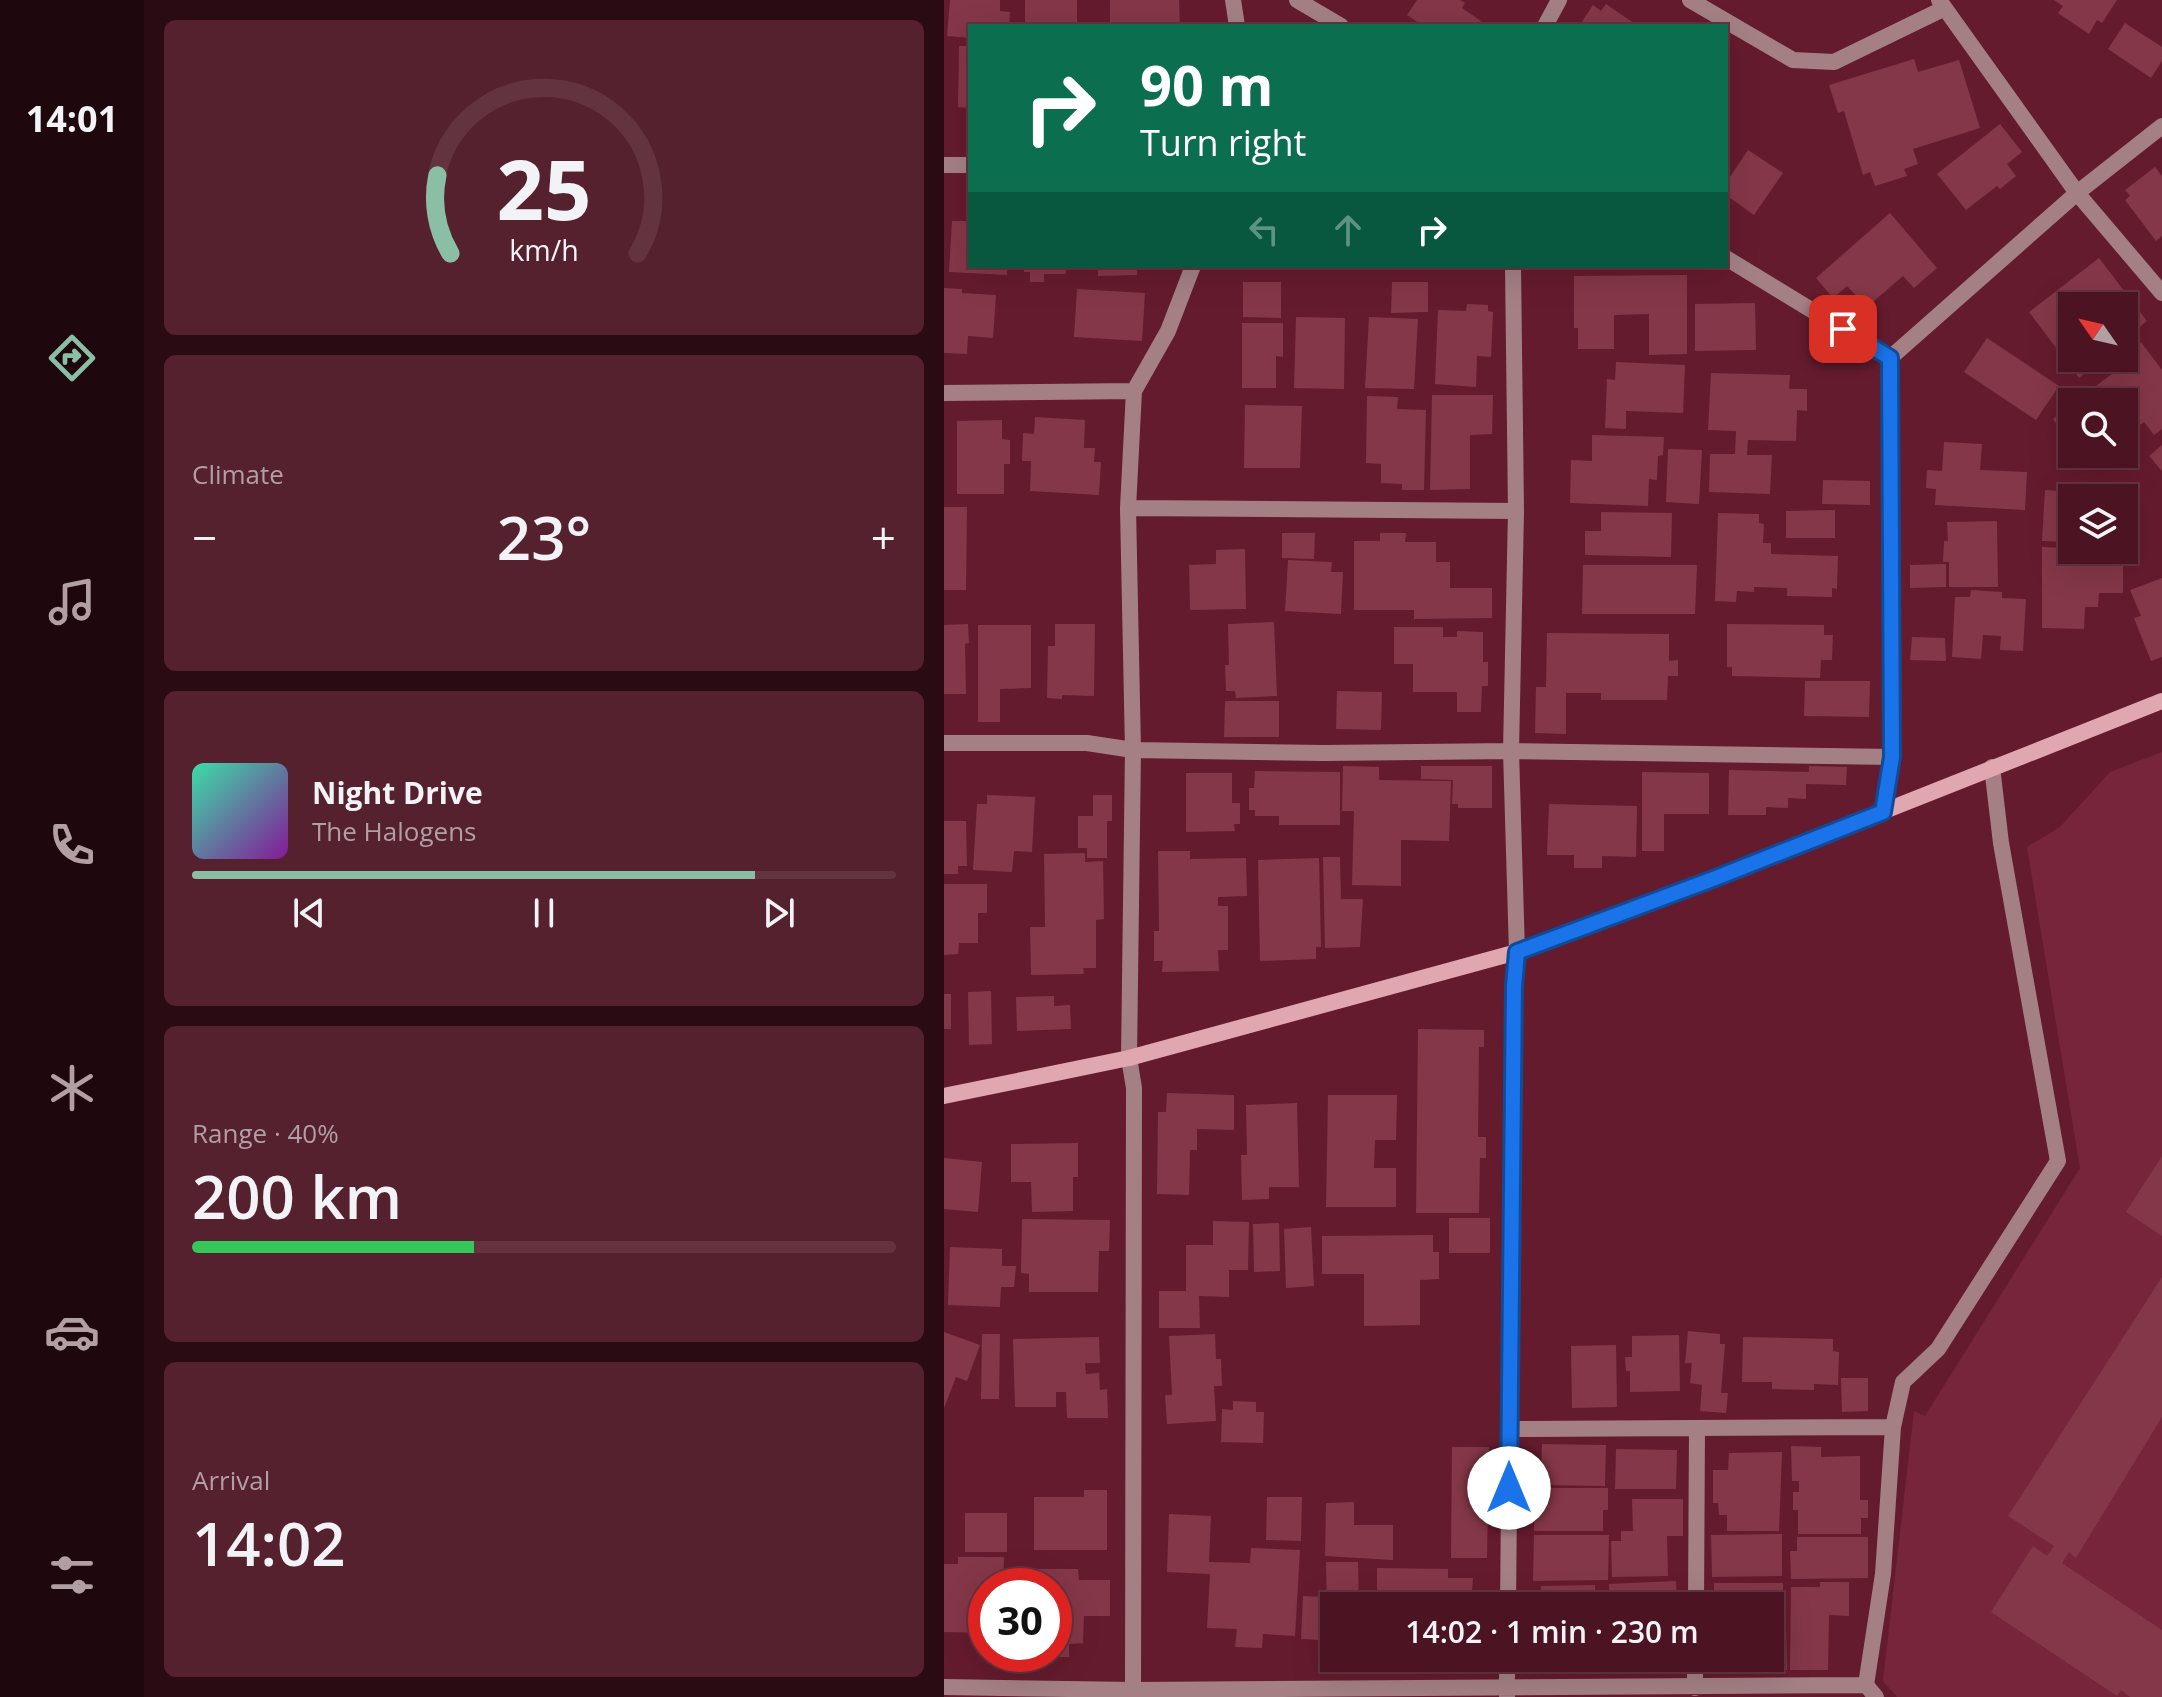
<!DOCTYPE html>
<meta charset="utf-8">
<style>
body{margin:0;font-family:"Open Sans",sans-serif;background:#56212f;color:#f1f3f6;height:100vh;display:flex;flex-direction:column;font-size:30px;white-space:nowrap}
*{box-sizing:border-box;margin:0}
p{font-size:26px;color:#b29ea5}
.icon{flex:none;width:44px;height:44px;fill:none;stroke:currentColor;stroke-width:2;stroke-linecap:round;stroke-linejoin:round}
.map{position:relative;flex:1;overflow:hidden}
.side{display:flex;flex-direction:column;gap:20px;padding:20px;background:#2a0b13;width:800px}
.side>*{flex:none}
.hud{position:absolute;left:24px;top:24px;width:760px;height:244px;border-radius:0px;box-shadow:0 8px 32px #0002,0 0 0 2px #633340;background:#0b6e4f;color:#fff;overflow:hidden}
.needle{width:52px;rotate:304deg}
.buttons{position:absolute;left:1114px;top:292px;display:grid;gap:16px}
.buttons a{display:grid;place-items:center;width:80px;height:80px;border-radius:0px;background:#4c1422;box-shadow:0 8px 32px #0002,0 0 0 2px #633340;font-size:40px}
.speed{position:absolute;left:24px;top:1568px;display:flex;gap:16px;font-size:40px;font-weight:700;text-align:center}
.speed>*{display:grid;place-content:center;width:104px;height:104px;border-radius:50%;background:#4c1422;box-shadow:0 8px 32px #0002,0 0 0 2px #633340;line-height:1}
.speed .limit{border:12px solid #d22;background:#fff;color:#111}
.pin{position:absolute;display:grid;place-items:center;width:68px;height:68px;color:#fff;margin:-34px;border-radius:16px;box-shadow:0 4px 12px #0006}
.me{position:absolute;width:88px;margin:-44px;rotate:0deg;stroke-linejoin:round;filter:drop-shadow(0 0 6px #0008)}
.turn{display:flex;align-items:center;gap:28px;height:168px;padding:0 40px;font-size:36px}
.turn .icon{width:104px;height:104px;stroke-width:2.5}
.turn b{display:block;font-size:56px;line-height:68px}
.lanes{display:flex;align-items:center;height:76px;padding:0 40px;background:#0003;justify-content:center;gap:40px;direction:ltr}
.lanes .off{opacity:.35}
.big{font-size:60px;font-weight:600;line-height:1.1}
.side .card{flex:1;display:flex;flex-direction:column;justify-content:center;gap:12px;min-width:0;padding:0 28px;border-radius:12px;background:#56212f}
.side .dial{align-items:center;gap:0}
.dial svg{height:208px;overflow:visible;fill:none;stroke:#633340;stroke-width:7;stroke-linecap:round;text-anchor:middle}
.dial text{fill:#f1f3f6;stroke:none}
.song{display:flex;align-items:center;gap:24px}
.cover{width:96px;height:96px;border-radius:12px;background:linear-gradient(135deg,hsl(160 70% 55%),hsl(290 70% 35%))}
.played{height:8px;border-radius:4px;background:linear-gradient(90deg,#8abfa5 80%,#633340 80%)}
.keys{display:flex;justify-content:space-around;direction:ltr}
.heat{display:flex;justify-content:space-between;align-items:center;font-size:44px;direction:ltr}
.charge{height:12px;border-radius:6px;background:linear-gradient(90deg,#34c759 40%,#633340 0)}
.trip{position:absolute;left:376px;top:1592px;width:464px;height:80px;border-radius:0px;background:#4c1422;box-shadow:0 8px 32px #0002,0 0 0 2px #633340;font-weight:600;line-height:80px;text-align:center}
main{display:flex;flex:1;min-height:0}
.tabs{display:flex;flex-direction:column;width:144px;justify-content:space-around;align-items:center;background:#1e080e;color:#b29ea5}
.tabs .icon{width:56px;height:56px}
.tabs .on{color:#8abfa5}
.tabs b{font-size:36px;color:#f1f3f6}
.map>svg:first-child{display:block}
.built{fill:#76253b}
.building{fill:#843748}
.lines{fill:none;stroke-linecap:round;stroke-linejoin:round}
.street{stroke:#a48085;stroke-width:16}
.secondary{stroke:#e1a7b0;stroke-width:16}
.route-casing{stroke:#114b97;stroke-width:20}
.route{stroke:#1a73e8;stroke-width:14}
</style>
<main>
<nav class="tabs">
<b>14:01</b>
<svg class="icon on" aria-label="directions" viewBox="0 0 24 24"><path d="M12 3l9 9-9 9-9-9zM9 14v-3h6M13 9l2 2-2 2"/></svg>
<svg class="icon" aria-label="music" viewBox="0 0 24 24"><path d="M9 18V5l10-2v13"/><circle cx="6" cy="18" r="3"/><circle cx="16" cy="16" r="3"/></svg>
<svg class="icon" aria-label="phone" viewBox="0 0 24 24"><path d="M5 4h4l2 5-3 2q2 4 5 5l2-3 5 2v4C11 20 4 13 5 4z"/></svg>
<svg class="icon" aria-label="climate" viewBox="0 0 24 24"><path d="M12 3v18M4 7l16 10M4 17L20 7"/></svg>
<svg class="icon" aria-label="car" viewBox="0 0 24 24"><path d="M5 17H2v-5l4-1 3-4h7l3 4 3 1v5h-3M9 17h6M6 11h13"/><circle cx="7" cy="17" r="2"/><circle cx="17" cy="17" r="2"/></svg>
<svg class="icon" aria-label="filters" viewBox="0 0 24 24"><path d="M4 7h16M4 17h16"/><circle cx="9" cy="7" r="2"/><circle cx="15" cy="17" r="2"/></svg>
</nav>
<section class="side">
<div class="card dial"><svg viewBox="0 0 100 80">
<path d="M14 69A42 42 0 1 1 86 69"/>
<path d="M14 69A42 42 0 0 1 9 39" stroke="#8abfa5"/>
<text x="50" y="56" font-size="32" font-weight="700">25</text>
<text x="50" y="72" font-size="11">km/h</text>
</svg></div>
<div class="card"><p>Climate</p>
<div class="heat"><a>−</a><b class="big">23°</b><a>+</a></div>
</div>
<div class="card">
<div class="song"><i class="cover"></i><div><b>Night Drive</b><p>The Halogens</p></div></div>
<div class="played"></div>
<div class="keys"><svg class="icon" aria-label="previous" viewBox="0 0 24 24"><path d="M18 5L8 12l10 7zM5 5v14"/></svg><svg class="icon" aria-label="pause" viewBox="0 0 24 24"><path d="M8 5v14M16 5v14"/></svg><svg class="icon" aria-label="next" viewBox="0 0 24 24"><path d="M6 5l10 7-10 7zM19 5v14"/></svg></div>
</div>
<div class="card"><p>Range · 40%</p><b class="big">200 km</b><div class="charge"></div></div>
<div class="card"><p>Arrival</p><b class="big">14:02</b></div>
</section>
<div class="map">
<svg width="1218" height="1697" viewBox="0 0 1218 1697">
<rect width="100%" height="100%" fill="#651b2e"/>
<path class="built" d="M1218 752V1697H953L939 1681 970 1411 981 1416 1136 1168 1083 847 1116 827 1166 772Z"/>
<path class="building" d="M6 0H56V11L66 12 65 26H26V38L3 36Z
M81 0H133V26H81Z
M166 0H235L236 26H166Z
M473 0H516L521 3 518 8 537 21 533 26H479L463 15Z
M1110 0H1173L1158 23 1153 20 1145 34 1114 13 1119 6Z
M662 4 694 26H635L649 5 657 11Z
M1181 23 1218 47V61L1207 78 1164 49Z
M15 46H26V108L14 107Z
M970 59 974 72 1015 60 1036 128 969 149 974 164 960 169 963 176 931 186 926 172 919 175 900 111 894 113 885 85Z
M1056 124 1078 152 1063 164 1072 176 1056 189 1053 186 1022 210 993 174Z
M804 150 839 173 810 215 782 195V183Z
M1211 167 1218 176V236L1212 241 1181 200 1186 196 1181 190Z
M946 213 993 268 970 288 959 276 923 307 903 286 889 298 872 278Z
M8 221H26V266H63V275L5 272Z
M1155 258 1203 321 1180 340V306H1128V358H1152L1155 362 1135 378 1085 312Z
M80 266H122V274H100V282H86V272H80Z
M154 266H193V275L154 276Z
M743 275V354L705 355V314L670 315V349H634V328H630V276Z
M299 282H337V318L299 317Z
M448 282H484V312L447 313Z
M0 288 18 289V293L52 295 49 338 24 336 23 354 0 353Z
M133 289 201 293 198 341 130 337Z
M811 303 812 350 751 351V304Z
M523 304 544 305V311L549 312 547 357 533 356 532 387 491 384 494 310 522 311Z
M352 317 401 318 400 389 350 388Z
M425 317 474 319 470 389 421 388Z
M298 323H339V357L332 356V388H298Z
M1043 338 1115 386 1092 420 1020 372Z
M1197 342 1218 370V429L1210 435 1200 422 1180 436V402H1131L1173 370 1169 364Z
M672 362 741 365 739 413 682 411V429L661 428 663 379 671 380Z
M767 373 846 375 845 389H863V411L853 410 852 441 804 440 803 455H828L826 494 765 492 766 454H791L792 431 764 430Z
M488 395H549L548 434 526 435V489L486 490Z
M423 396 454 397 453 409 482 410 480 490H458V484L437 483V464L422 463Z
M1128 404V444L1109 419Z
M301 405 358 406 356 468H300Z
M91 417 141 420 140 448H151L150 462H157L155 495 86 491 87 461H78L79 433 90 434Z
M58 420V439L66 440V464H60V494H13V421Z
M648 435 720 437 719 455 714 456 713 480 705 479 704 506 626 503 627 460 648 461Z
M1180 440 1189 451 1167 468 1158 456 1149 463 1143 454H1180Z
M1000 442 1038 444 1036 470 1083 472 1081 510 991 505 992 489 982 488 983 470 998 471Z
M1218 445V471L1205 456Z
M724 449 758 450 755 504 722 502Z
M879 480 926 481V505L878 504Z
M1101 490 1129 492 1128 542 1098 541Z
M0 507H23L22 590H0Z
M891 510V538H842V511Z
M657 512 728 513 727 557 641 555V531H657Z
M774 513 815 514V523L820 524 819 543H827V554L894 556 893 589 888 588V597L843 596V588L810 587V592L793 591 792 602 771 601Z
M1053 521 1054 587H1005V562H999L1000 541H1004L1003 522Z
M1180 528H1185V545H1180Z
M338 533H371L370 559 338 558Z
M436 533H462L461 542H492V562H506V588H548V618L470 619V610H410V541H436Z
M1098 547 1179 550V593H1155L1154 607H1141L1140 629 1098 628Z
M301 549 302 609 246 610 245 565 272 564V550Z
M344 560 388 562 387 572H399L397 614 341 611Z
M1002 564V587L966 588V565Z
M639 565H753L751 614H638Z
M1218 578V657L1207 661 1190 618 1197 616 1186 590Z
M1027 590 1058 592V598L1082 599 1079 651 1056 650 1057 636 1039 635 1037 659 1008 657 1011 597H1026Z
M330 622 333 696 292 698 291 691H282L281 665H285L284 624Z
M24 624 25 643 21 644 22 694H0V625Z
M111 624H151L150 696 118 695V699L103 698 104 646H111Z
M783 624 880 625V635H889L888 660H877L876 678 788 676V667H783Z
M34 625H87V688L56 689V722H34Z
M450 627H499V637H513V631L539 632V662H544V686H538L537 712H513V692H469V664H450Z
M603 633 725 634V661L734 660V676H724L723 700H657V693H622V734L591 733 592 687H602Z
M968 637 1001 638 1002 661 966 660Z
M861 681H926L925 717 860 716Z
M393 691 438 692 437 730 392 729Z
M281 701H335V737H280Z
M399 766 435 767V780L507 781 505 841 457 840V886L408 885 410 811H398Z
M477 766H548V808H514V804H508L509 780 477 779Z
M865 766 903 767 902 785 862 784V799L844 798V808L822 807V815H784L785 770 865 772Z
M311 771 396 772V825H335V816H311V810H305V788H310Z
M698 772 765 773V814H720V851H698Z
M242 773H288V803H296V824H290L291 831 242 832Z
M43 795 91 797 88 852 70 851 68 872 29 870 33 804H43Z
M149 795H168V821H163V858H143V848H134V816H149Z
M605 804 693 806 692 857 658 856V868H630V855H603Z
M0 821H22L23 866H14V874H0Z
M214 851H246V859L302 858 303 896 274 897V906H284V950H274L275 971 218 972 219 961H210V931H215Z
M141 853V862L159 861 160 919 152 920V968H139L140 974 87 975 86 927H101L100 854Z
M379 857H396L397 899H419L416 947 381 948Z
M375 858 377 947H372V959L316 961 314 860Z
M0 884H43V913H34V943H15L14 954 0 955Z
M47 991 48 1044 25 1045 24 992Z
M0 994H7V1029H0Z
M110 996V1006L126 1005 127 1029 73 1031 72 997Z
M474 1029 540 1030V1047H535L534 1137H542V1158H536L535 1213H472Z
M223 1093 290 1095V1130L253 1129V1150H246L245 1195 213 1194 214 1112H222Z
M384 1095H453L452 1140H431L430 1168H452V1207H382Z
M353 1103 355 1187H325V1199L298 1200 297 1155H303L302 1105Z
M134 1143V1177H129V1211L88 1212 87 1182H67V1144Z
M1218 1156V1236L1182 1212Z
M0 1158 38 1162 34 1212 0 1209Z
M505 1218H546V1253H505Z
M78 1219 166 1220 165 1251H155L154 1292H85V1274L77 1273Z
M269 1221 305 1222 304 1270H285V1297L255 1296 256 1328H215V1291H242V1245H269Z
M335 1223 336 1271 310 1272 309 1224Z
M367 1227 370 1286 342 1288 340 1229Z
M489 1235V1252H495V1279L476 1280V1325L420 1326V1274H378V1236Z
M6 1247 58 1249V1266H72L70 1287H57L56 1307 4 1305Z
M1218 1277V1417L1132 1558 1125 1552 1118 1563 1218 1630V1697H1186L1177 1690 1173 1696 1047 1612 1089 1546 1103 1556 1110 1546 1064 1516Z
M744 1331 776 1334V1344H781L777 1393H784L782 1413 756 1411 758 1385 746 1383 748 1363H741Z
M0 1332 36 1345 23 1381 12 1377 0 1408Z
M38 1334H56L55 1399H37Z
M271 1334 272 1359H277L278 1386H270L272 1421 223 1424 221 1395H228L225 1336Z
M735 1335 736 1391 686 1392V1371H682L681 1357H688V1336Z
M155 1337 156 1363H141L142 1374 155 1373 156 1390 163 1389 164 1418H123L122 1392H112V1407H71L69 1339Z
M799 1337 889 1339V1351L895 1352 894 1385 870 1384V1390L828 1389V1382H798Z
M672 1345 673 1407 628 1408 627 1346Z
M897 1378H924V1411L898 1412Z
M289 1401 312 1402V1412H320L319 1443 277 1442 278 1409 289 1410Z
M598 1444 662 1445 661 1486 597 1485Z
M847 1446 877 1447V1457L916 1456V1500H924V1518H917V1534H854V1510H849V1492H855V1481H848Z
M508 1447H545L543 1558H507Z
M672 1449 733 1450 732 1489H671Z
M838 1452 835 1531H783V1515H775L774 1503H769V1470H784L785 1453Z
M590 1488H664V1510H659V1531H590Z
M140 1490H163V1550H90V1497H140Z
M323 1497H358L357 1541 322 1540Z
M688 1499H739V1536H723L724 1576 668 1577 667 1541H677V1531H689Z
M410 1502V1525H449V1560L381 1556 382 1503Z
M21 1513H63V1552H21Z
M225 1514 267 1516 265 1562 306 1563 307 1548 356 1550 351 1636 319 1634 318 1648 291 1647 293 1629 263 1628 266 1574 223 1572Z
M838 1534V1576L768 1577 767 1535Z
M590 1535H665L664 1580 589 1581Z
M853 1537H924V1578L847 1579 846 1551H853Z
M14 1557H60L59 1586H42L39 1633 0 1632V1564H14Z
M382 1562H414L415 1606H390V1612H383Z
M433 1568 504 1569V1578H529L528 1591H536V1606H433Z
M64 1569H134L135 1580H166V1616H140L139 1643 125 1644V1657H101V1654H110V1586H64Z
M732 1581 733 1606H666L665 1584Z
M876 1582H905V1616L885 1615 884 1670H846L847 1587H876Z
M770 1583H839V1620H826V1606H770Z
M651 1585V1606H597V1586Z
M359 1596 379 1597 377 1640 357 1639Z
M383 1614H390V1658H415V1669H383Z
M826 1624H842L843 1670 775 1669V1661H767V1658H826Z
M433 1658H468V1668H433Z
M504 1658H535V1669H504Z
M597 1658H634V1667H597Z
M668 1658H709V1667L669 1668Z"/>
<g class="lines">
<path class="street" d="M289 0 293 26
M353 0 397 26
M746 0 849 60 890 62 999 9
M995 0 1133 193 1218 293
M601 26 615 0
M0 165H26
M782 258 946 358
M0 393 190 391
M184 508 572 511
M0 743H143L189 750 379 753 567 751 948 757
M939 812 948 757 946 358 1133 193 1218 126
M566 1429 949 1427
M564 1606 570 986 573 952 567 751 572 511 569 266
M752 1606 753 1428
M922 1685 939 1574 949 1427 959 1382 994 1349 1114 1161 1057 843 1048 767
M0 1687 189 1690 922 1685 932 1697
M751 1688V1658
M563 1696V1658
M189 1697 190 1088 185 1058 189 750 184 508 190 391 224 331 249 266"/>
<path class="secondary" d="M0 1096 185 1058 573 952 769 879 1218 701"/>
</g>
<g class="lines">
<g class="route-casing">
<path id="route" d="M565 1488 570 986 573 952 769 879 939 812 948 757 946 358 899 329"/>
</g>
<use href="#route" class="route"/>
</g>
</svg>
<div class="buttons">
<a><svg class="needle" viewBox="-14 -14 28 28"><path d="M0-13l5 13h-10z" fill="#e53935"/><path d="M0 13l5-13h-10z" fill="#b29ea5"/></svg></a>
<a><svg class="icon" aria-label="search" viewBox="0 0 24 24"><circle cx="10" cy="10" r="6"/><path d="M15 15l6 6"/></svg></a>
<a><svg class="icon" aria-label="layers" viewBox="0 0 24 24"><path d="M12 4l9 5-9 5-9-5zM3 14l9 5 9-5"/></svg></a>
</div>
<div class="speed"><div class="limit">30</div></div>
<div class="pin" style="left:899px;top:329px;background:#d93025"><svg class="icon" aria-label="arrive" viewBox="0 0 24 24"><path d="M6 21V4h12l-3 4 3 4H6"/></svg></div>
<svg class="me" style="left:565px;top:1488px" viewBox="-20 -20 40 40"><circle r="19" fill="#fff"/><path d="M0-13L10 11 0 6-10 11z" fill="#1a73e8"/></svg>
<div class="trip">14:02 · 1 min · 230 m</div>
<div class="hud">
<div class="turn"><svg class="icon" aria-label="right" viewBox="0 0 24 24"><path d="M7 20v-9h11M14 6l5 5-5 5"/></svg><div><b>90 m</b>Turn right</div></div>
<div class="lanes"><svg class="icon off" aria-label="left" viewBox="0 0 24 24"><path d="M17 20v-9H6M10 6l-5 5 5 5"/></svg><svg class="icon off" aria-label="ahead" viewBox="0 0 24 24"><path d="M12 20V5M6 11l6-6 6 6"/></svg><svg class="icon" aria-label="right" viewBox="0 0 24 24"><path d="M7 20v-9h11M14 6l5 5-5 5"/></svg></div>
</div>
</div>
</main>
